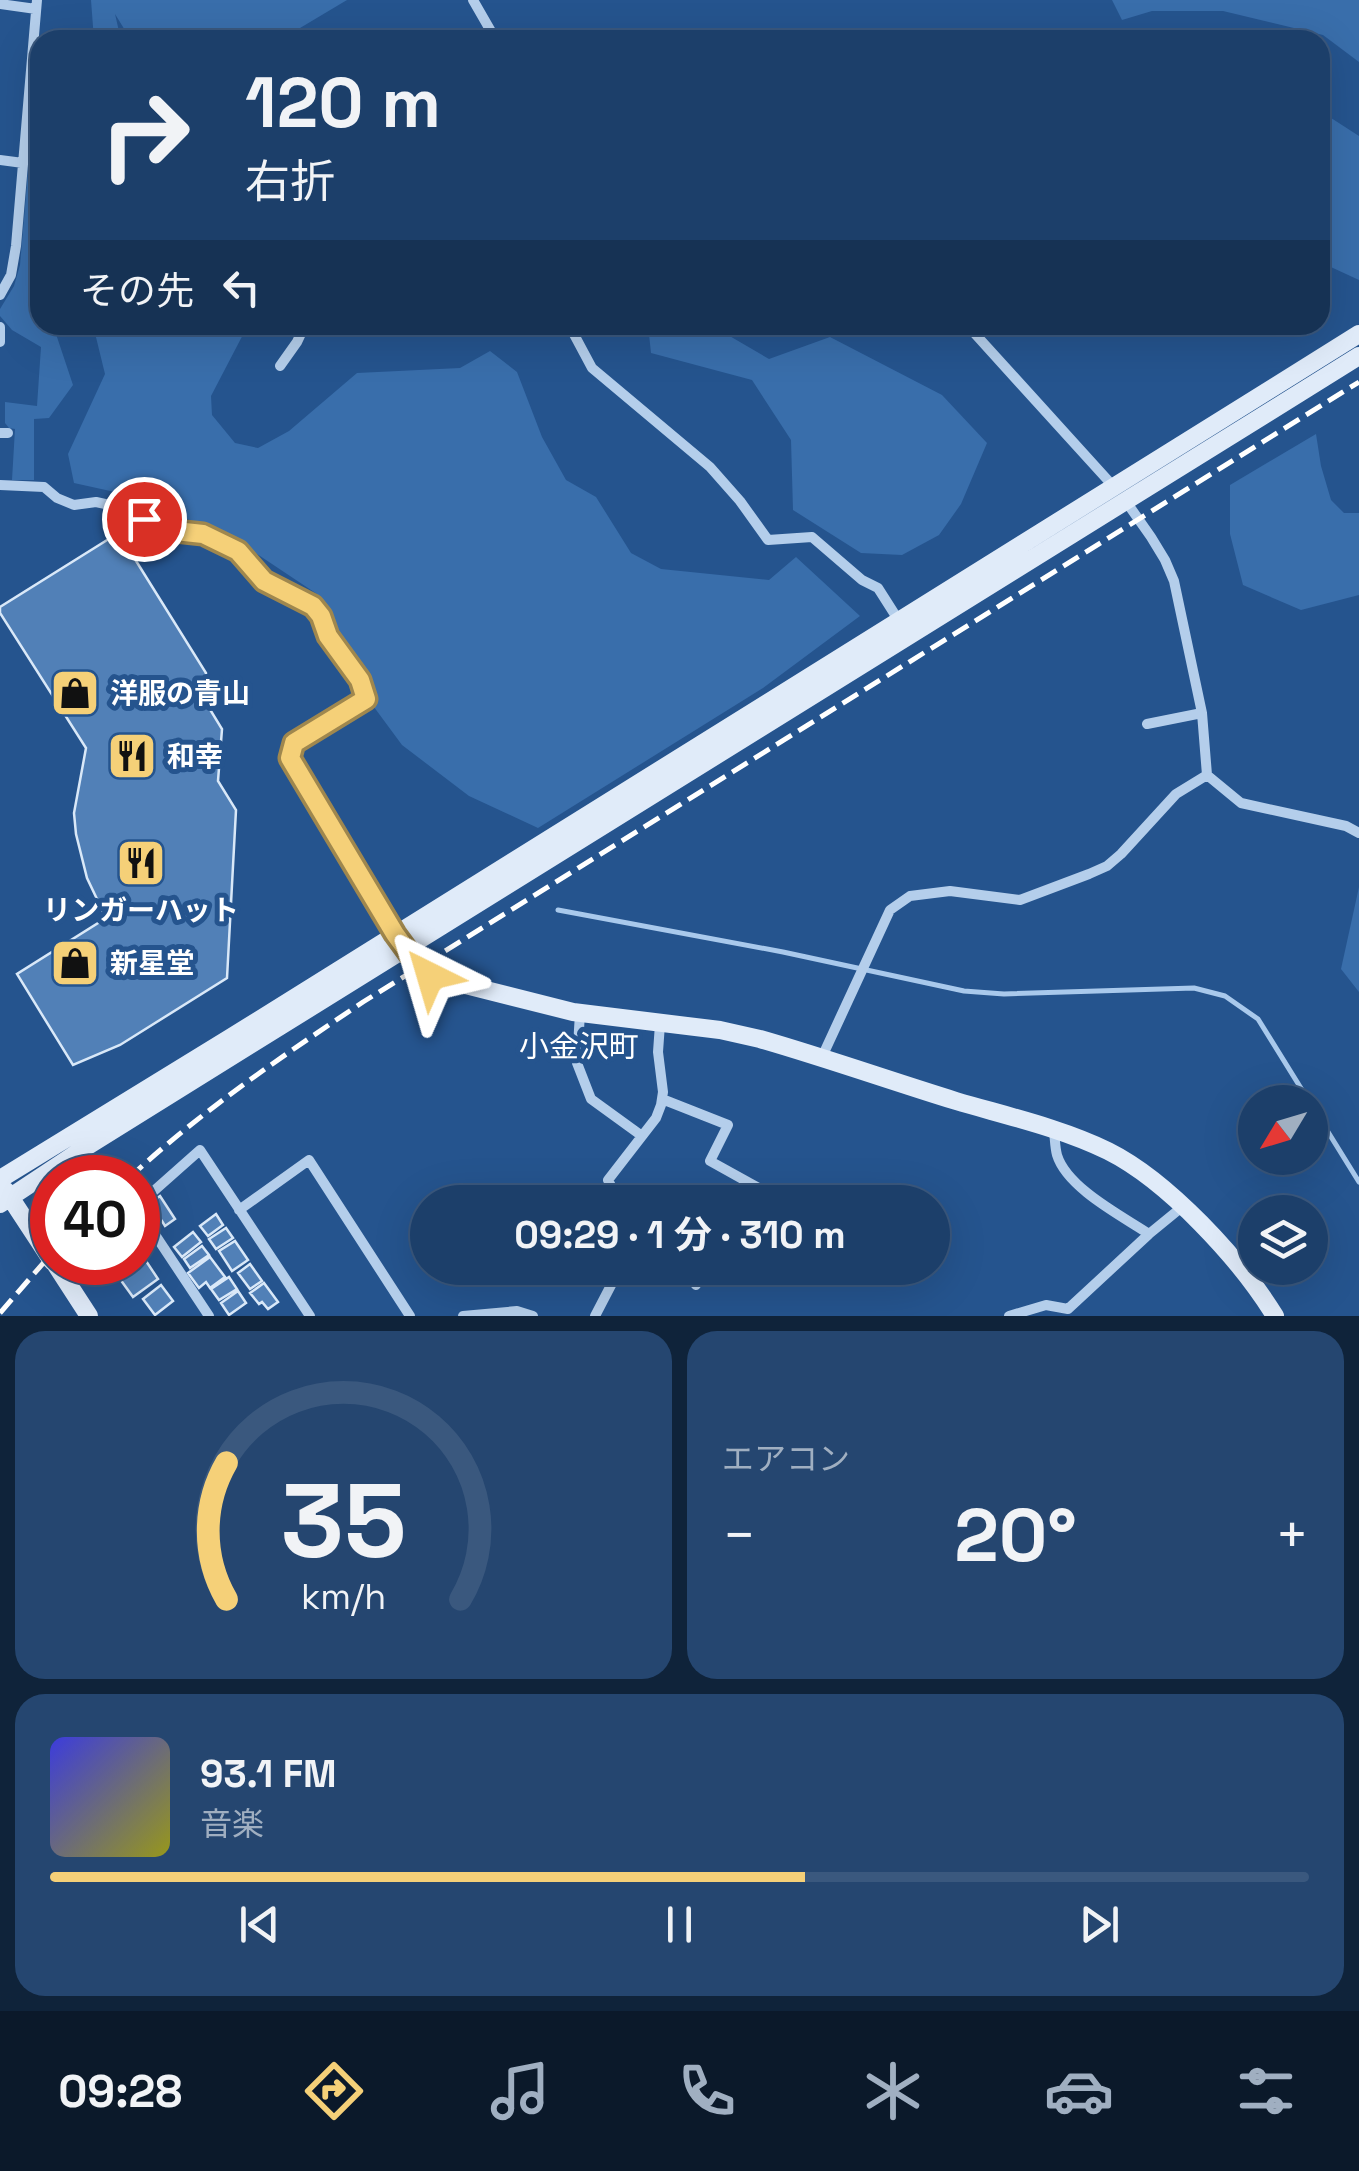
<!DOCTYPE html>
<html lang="ja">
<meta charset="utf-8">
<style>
body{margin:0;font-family:"Space Grotesk","Noto Sans JP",sans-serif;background:#254670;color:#f1f3f6;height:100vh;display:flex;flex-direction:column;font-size:38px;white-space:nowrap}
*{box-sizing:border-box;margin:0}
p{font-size:32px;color:#a0afc1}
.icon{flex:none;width:55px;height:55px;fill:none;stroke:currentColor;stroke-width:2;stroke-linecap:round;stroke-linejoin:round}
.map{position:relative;height:1316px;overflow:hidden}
.panel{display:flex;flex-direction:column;gap:15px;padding:15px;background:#0f233a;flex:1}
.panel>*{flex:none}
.guide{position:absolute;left:30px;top:30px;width:1300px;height:305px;border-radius:30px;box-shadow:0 10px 40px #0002,0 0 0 2px #3a587e;background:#1c3f6a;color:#f1f3f6;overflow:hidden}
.needle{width:65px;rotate:232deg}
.controls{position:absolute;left:1238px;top:1085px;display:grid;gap:20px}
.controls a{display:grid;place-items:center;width:90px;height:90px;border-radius:50%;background:#1c3f6a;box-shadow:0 10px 40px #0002,0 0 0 2px #3a587e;font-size:50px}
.speed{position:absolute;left:30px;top:1155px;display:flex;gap:20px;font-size:50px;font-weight:700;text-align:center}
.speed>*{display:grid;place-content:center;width:130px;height:130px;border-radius:50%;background:#1c3f6a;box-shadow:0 10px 40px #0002,0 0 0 2px #3a587e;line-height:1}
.speed .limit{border:15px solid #d22;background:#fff;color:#111}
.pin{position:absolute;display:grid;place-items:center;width:85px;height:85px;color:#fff;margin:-42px;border:5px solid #fff;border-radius:50%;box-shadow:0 2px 10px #0007}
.me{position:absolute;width:110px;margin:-55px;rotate:320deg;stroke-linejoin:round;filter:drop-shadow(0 0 8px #0008)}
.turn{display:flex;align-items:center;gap:35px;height:210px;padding:0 50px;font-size:45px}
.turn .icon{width:130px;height:130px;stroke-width:2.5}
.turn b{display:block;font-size:70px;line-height:85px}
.then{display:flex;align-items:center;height:95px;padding:0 50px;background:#0003;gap:20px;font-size:38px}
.big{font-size:75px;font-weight:700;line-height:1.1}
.panel .tile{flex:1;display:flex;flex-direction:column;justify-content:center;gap:15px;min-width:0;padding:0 35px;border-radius:30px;background:#254670}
.panel .dial{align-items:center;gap:0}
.dial svg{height:260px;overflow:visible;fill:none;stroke:#3a587e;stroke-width:7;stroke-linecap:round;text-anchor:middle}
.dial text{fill:#f1f3f6;stroke:none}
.song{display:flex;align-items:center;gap:30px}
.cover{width:120px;height:120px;border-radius:15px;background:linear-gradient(135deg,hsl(240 70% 55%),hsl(60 70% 35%))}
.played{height:10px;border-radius:5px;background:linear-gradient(90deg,#f5d078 60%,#3a587e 60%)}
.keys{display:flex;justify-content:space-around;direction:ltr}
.heat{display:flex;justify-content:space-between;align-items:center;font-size:55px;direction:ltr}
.panel .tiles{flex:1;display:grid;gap:15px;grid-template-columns:1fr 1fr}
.tile:last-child{grid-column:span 2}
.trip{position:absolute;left:410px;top:1185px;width:540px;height:100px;border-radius:50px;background:#1c3f6a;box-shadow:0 10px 40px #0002,0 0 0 2px #3a587e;font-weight:700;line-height:100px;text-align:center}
.menu{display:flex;height:160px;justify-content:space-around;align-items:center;background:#0b192a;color:#a0afc1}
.menu .icon{width:70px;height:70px}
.menu .current{color:#f5d078}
.menu b{font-size:45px;color:#f1f3f6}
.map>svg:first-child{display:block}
.green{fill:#396eab}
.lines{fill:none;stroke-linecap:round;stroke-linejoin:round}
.stream{stroke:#a9c9ec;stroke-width:5}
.building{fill:#5180b7;stroke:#d9e8f8;stroke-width:2.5}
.street{stroke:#b4ceeb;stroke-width:10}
.secondary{stroke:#e0ebf9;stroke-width:18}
.rail{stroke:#fff;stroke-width:5;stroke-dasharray:18 8;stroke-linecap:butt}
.route-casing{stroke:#9f874e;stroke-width:25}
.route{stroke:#f5d078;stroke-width:18}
.labels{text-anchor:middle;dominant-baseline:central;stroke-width:10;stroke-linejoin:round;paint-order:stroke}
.poi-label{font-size:28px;font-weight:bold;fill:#fff;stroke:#25548e;text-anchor:start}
.neighbourhood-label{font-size:30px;fill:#fff;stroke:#25548e}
</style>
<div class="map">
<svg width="1359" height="1316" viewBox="0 0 1359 1316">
<rect width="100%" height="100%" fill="#25548e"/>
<path class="green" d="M91 0H347L295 31 293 40H131L115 14 121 40H94Z
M1112 0H1359V62L1323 35 1223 11H1152L1122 20Z
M36 79 40 80V325H53L73 385 49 418 34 419V480H12L15 429 9 428 5 423V402L37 406 41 347 12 330 0 316V309L14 286 20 265Z
M1328 116 1359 136V280L1320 262V117Z
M93 325H248L211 396 212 415 235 443 258 448 289 431 357 373 460 368 490 351 517 372 542 437 566 480 596 497 631 553 661 569 769 580 796 557 860 616 763 688 538 828 469 796 402 745 371 703 317 594 245 546 142 498 74 483 68 454 105 374Z
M648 325H715L721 331 769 359 830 337 942 395 987 443 961 504 939 535 902 555 861 553 793 510 791 440 752 380 651 353Z
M1316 434 1321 466 1331 500 1344 513H1359V595L1301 610 1243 585 1230 534V485Z
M1359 887V992L1341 969Z"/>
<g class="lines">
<path class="stream" d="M558 910 783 952 964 991 1004 994 1194 988 1225 996 1258 1019 1359 1182"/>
</g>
<path class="building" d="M112 537 128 548 206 673 203 698 222 729 218 781 236 810 227 978 120 1045 73 1065 17 974 106 918 87 878 76 834 74 813 86 748 0 613V607Z
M160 1196 175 1219 165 1226 162 1221 156 1225 144 1208Z
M216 1214 223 1225 208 1236 200 1226Z
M226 1228 233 1238 216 1249 209 1239Z
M193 1232 201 1242 182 1257 174 1247Z
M235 1241 248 1260 232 1271 219 1251Z
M202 1246 209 1255 190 1268 184 1259Z
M210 1257 225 1277 210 1288 206 1282 199 1288 188 1273Z
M146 1261 158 1279 133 1297 120 1279Z
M250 1264 262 1281 250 1289 238 1273Z
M229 1277 237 1289 219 1300 211 1289Z
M264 1283 278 1302 268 1309 262 1302 259 1304 250 1293Z
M161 1285 173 1301 155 1315 143 1299Z
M238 1291 246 1303 229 1315 221 1303Z"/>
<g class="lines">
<path class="street" d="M473 0 496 40
M0 4 36 9
M0 160 23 163
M0 295 11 275 16 246 37 0
M569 325 592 368 710 467 740 501 768 540 812 537 862 580 878 588 899 621
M967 325 1114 487
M0 327V342
M280 366 297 342 305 325
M0 433H8
M0 485 44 487 57 498 74 505 96 502 123 508 166 530 203 534 238 551 264 581 313 606 321 616 328 637 360 680 366 699 294 743 290 758 395 935
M1125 500 1151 537 1165 560 1174 581 1202 713 1207 775 1241 803 1346 826 1359 833
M1147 724 1202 713
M580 1013 577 1063 591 1099 642 1136
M822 1057 890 910 910 896 950 891 1020 900 1089 874 1107 866 1121 854 1176 794 1207 775
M662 1099 728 1125 710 1161 773 1196V1202
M1054 1131C1055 1139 1055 1148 1057 1155 1067 1188 1122 1216 1149 1234
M606 1202 611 1186 608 1180 656 1118 661 1105 663 1092 658 1052 660 1024
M138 1205 200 1150 310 1316
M138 1209 209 1316
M239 1210 309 1160 410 1316
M676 1268 685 1270 696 1285
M763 1268 768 1275
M1068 1309 1149 1234 1182 1207
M463 1316 517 1311 533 1316
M595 1316 620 1268
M1009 1316 1046 1305 1068 1309"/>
<path class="secondary" d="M401 942 422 971 430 976 573 1012 720 1030 760 1039C826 1058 891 1081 956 1101 1007 1116 1061 1128 1108 1151 1168 1181 1240 1259 1275 1316
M0 1179 230 1038 1359 334
M6 1191 52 1261
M0 1204 89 1145 1359 356
M54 1262 89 1316"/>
<path class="rail" d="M129 1178C201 1111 281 1057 363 1002L1359 382
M0 1313 52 1253"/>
</g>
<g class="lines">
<g class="route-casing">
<path id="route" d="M144 519 166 530 203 534 238 551 264 581 313 606 321 616 328 636 360 680 366 699 294 743 290 758 395 934 422 971 430 976"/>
</g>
<use href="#route" class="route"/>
</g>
<defs>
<g id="shop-square" transform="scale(2.5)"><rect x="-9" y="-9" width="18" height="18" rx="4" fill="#f5d078" stroke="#25548e"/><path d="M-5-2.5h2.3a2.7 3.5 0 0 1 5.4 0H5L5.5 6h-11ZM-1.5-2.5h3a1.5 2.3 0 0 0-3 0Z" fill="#111"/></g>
<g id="restaurant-square" transform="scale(2.5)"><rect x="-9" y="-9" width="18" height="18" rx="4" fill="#f5d078" stroke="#25548e"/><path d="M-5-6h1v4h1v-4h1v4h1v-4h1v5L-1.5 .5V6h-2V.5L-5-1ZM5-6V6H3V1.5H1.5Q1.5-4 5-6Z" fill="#111"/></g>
</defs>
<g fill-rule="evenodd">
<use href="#shop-square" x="75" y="693"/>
<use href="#restaurant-square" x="132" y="756"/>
<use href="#restaurant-square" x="141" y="863"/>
<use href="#shop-square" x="75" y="963"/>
</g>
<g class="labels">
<g class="poi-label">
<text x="110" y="693">洋服の青山</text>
<text x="167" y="756">和幸</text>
<text x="141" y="910" text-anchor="middle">リンガーハット</text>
<text x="110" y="963">新星堂</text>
</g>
<g class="neighbourhood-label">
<text x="579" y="1046">小金沢町</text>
</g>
</g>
</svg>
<div class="controls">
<a><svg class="needle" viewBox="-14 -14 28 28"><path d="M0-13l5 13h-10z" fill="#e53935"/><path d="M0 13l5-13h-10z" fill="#a0afc1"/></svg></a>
<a><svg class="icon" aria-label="layers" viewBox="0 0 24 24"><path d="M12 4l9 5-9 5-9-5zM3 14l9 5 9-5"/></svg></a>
</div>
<div class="speed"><div class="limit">40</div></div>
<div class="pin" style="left:144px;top:519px;background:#d93025"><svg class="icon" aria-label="arrive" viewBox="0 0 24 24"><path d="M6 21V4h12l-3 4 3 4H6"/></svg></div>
<svg class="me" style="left:430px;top:976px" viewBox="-20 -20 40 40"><path d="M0-17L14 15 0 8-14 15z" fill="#f5d078" stroke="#fff" stroke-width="4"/></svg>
<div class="trip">09:29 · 1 分 · 310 m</div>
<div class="guide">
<div class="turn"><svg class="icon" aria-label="right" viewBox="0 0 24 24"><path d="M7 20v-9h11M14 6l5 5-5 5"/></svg><div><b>120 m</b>右折</div></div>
<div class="then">その先<svg class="icon" aria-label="left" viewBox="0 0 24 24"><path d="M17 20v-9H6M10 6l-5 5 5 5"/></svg></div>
</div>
</div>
<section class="panel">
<div class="tiles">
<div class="tile dial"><svg viewBox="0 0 100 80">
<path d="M14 69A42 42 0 1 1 86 69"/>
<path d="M14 69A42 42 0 0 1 14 27" stroke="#f5d078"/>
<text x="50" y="56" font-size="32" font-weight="700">35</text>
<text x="50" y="72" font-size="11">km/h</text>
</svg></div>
<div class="tile"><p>エアコン</p>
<div class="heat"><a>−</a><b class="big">20°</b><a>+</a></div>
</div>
<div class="tile">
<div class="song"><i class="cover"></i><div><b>93.1 FM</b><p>音楽</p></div></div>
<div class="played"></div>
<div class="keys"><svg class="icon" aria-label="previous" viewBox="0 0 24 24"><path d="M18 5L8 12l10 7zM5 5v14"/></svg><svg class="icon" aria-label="pause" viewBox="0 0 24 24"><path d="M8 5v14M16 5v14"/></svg><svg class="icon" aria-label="next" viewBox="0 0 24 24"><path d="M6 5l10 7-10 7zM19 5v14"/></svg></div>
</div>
</div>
</section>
<nav class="menu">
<b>09:28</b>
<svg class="icon current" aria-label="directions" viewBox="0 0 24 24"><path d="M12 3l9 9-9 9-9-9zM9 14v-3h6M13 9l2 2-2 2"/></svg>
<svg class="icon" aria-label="music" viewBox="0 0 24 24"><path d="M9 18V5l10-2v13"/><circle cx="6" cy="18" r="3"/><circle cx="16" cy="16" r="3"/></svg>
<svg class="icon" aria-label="phone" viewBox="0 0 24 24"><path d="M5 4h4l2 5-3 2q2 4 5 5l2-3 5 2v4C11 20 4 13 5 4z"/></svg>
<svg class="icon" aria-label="climate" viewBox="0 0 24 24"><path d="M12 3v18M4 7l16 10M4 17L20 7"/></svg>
<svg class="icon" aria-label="car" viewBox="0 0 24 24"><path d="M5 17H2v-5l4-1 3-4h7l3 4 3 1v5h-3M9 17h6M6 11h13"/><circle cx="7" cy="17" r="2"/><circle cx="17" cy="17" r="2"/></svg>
<svg class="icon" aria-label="filters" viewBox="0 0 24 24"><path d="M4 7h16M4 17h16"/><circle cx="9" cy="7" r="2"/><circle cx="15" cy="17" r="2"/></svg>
</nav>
